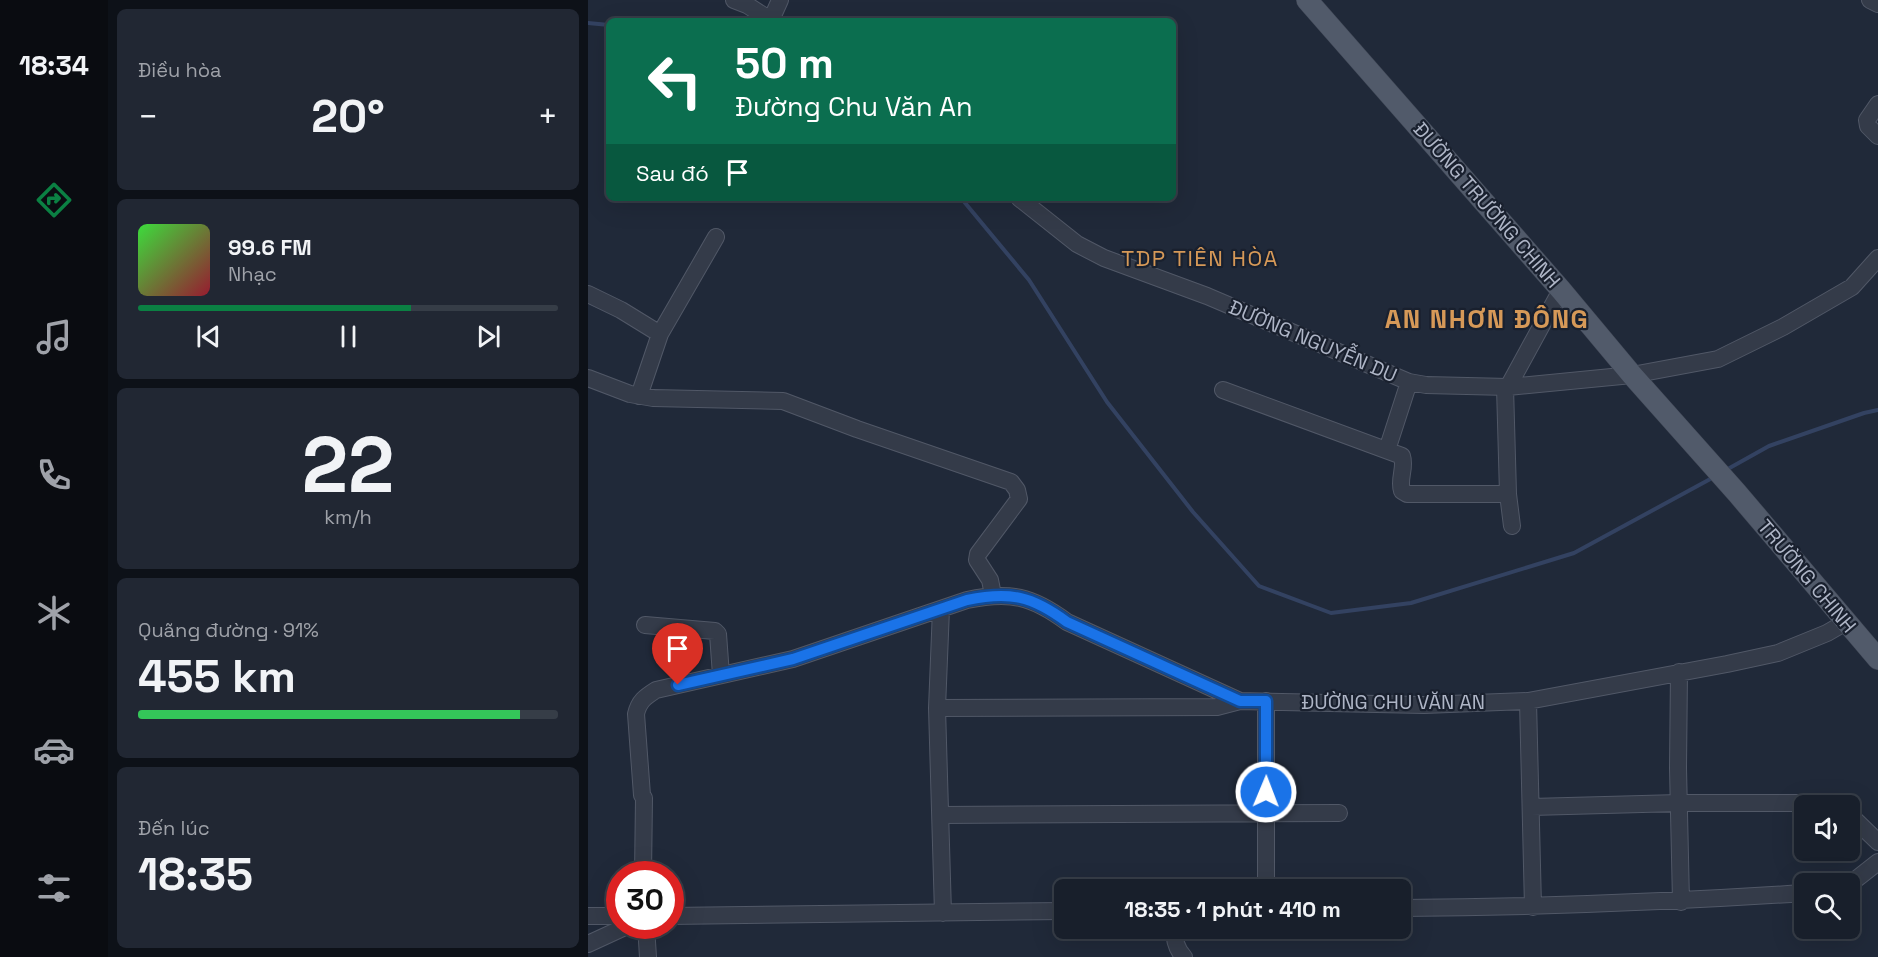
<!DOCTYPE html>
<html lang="vi">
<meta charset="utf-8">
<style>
body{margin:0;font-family:"Space Grotesk",sans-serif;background:#212733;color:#f1f3f6;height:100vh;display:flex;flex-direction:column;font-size:22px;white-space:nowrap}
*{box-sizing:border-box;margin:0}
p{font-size:20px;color:#9fa2a9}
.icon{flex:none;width:33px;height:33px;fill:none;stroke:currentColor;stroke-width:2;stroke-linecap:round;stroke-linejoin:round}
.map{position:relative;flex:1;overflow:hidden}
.drawer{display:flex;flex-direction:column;gap:9px;padding:9px;background:#0d1118;width:480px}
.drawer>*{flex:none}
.banner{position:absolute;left:18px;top:18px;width:570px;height:183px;border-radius:9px;box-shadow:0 6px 24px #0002,0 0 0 2px #363d47;background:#0b6e4f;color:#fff;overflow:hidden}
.controls{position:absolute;left:1206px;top:795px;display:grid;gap:12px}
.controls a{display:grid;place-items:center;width:66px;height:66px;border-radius:9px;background:#181f2b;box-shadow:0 6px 24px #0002,0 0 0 2px #363d47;font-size:30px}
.speed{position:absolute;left:18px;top:861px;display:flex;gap:12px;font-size:30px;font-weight:700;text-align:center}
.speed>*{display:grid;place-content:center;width:78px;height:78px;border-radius:50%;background:#181f2b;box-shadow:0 6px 24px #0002,0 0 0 2px #363d47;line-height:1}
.speed .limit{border:9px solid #d22;background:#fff;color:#111}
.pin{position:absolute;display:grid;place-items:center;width:51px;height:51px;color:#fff;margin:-62px -26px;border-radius:50% 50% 50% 0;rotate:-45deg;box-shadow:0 0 6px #0007}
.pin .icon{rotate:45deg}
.me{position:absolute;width:66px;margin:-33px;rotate:1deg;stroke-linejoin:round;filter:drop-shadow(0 0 4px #0008)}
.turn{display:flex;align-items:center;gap:21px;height:126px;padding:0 30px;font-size:27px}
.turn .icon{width:78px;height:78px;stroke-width:2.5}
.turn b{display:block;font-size:42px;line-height:51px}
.then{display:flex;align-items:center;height:57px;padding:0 30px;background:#0003;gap:12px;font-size:22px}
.big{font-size:45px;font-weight:800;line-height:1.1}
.drawer .card{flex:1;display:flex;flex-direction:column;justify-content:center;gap:9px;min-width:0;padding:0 21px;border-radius:9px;background:#212733}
.drawer .dial{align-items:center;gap:0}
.dial b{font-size:78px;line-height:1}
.song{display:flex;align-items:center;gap:18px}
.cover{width:72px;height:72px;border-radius:9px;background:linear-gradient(135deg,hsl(120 70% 55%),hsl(350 70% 35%))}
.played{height:6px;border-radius:3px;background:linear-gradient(90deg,#0b8043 65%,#363d47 65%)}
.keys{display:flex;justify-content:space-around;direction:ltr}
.heat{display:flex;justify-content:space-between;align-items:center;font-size:33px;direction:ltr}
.charge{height:9px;border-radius:4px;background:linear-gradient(90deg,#34c759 91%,#363d47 0)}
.trip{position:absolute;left:466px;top:879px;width:357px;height:60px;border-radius:9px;background:#181f2b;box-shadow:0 6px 24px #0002,0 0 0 2px #363d47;font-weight:800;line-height:60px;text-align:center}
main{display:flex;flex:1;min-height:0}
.dock{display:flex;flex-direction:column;width:108px;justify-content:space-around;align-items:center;background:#0a0c11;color:#9fa2a9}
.dock .icon{width:42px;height:42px}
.dock .on{color:#0b8043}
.dock b{font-size:27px;color:#f1f3f6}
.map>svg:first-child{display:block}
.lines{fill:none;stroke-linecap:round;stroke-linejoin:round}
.stream{stroke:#334261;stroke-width:4}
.minor-casing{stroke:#515867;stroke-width:18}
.major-casing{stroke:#3d4453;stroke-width:22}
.minor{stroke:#343b49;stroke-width:16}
.major{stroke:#515a6a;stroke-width:21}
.route-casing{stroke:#114b97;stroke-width:15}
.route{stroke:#1a73e8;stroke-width:10}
.labels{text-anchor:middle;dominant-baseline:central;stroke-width:4.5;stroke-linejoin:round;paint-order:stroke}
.street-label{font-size:20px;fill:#aeb5c6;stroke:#19202e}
.quarter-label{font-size:22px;letter-spacing:1.5px;fill:#d69958;stroke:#19202e}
.district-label{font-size:26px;font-weight:bold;letter-spacing:1.5px;fill:#d69958;stroke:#19202e}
</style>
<main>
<nav class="dock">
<b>18:34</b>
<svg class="icon on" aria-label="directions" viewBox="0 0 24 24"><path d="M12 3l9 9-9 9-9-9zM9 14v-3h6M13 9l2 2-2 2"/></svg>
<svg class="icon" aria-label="music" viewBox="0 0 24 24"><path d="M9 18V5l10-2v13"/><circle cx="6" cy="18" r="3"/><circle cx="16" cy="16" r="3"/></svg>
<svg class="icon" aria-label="phone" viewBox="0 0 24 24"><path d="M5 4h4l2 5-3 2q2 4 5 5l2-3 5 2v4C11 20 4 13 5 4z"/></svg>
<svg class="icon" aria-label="climate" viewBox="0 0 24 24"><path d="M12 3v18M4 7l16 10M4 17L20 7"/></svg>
<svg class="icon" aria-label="car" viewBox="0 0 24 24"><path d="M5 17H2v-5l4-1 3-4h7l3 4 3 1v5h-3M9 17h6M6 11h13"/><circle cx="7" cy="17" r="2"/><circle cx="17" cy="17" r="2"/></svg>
<svg class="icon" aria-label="filters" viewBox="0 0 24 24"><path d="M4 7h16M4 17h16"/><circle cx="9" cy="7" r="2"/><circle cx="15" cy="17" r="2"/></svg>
</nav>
<section class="drawer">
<div class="card"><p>Điều hòa</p>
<div class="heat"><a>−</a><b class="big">20°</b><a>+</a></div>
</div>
<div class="card">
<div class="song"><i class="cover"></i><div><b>99.6 FM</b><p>Nhạc</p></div></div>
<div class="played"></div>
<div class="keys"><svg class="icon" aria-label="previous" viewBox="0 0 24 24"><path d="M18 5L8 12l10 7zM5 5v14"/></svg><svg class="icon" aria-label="pause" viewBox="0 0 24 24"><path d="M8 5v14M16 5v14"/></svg><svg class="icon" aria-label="next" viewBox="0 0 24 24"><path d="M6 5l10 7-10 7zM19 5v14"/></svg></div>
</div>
<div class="card dial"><b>22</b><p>km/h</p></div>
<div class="card"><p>Quãng đường · 91%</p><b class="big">455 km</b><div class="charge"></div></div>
<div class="card"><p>Đến lúc</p><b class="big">18:35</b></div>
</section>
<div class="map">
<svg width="1290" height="957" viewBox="0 0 1290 957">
<rect width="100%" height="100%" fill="#202939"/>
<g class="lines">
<path class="stream" d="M0 23 21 25
M373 198 441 280 519 402 605 512 671 586 743 613 823 603 986 553 1126 477
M1138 470 1181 446 1276 413 1290 410"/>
<g class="minor-casing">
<path id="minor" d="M146 0 159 5 184 21
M1282 0 1290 4
M183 20 192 0
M1290 104 1279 120 1280 126 1290 136
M431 198 489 244 516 258 619 296 821 382 838 385 920 387 1044 375 1130 359 1195 327 1264 287 1290 258
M0 294 33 310 72 334
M0 378 42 394 65 398 195 401 269 429 423 482 429 490 431 499 390 554 389 560 402 580 405 595
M917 387 920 494 924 526
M920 387 973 290
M635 390 814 456C818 468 810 479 814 491L819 494H920
M51 396 72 334 128 237
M799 450 821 382
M353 609 349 708 355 913
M57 625 127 631 130 634 133 675
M1091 672 1090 768 1093 902
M678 701V890
M940 701 945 907
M349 708 629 707 652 701
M943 807 1091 803H1239L1252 806
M353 815 751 813
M1262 815 1290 842
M55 874 56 798 54 795 48 714C51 701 57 697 68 690L205 659 379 600C422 591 444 596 479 622L652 701 836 705 940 701 1139 664 1190 653 1239 633 1258 622
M1262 884 1290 862
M813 908C948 907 1082 902 1216 893
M0 916H32
M82 916 477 911
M58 926 60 957
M586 928C586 940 588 949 596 957
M0 944 39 926"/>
</g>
<g class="major-casing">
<path id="major" d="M719 0 973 290 1044 375 1149 493 1290 659"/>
</g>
<use href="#minor" class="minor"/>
<use href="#major" class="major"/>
</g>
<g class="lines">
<g class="route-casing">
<path id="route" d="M90 685 205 659 379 600C422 591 444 596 479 622L652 701H678V792"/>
</g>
<use href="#route" class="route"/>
</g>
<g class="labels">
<g class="street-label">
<text transform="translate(899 205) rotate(49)">ĐƯỜNG TRƯỜNG CHINH</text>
<text transform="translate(725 341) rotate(23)">ĐƯỜNG NGUYỄN DU</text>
<text transform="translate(1219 576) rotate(50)">TRƯỜNG CHINH</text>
<text x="805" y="702">ĐƯỜNG CHU VĂN AN</text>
</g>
<g class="quarter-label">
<text x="612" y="258">TDP TIÊN HÒA</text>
</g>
<g class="district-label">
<text x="899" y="319">AN NHƠN ĐÔNG</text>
</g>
</g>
</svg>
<div class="controls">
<a><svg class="icon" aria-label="sound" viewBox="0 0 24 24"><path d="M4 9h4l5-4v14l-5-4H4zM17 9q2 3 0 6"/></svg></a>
<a><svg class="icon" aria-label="search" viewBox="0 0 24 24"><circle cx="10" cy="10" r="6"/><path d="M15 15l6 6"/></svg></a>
</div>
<div class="speed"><div class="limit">30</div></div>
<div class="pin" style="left:90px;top:685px;background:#d93025"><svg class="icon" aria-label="arrive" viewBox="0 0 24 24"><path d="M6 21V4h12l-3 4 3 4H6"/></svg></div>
<svg class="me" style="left:678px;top:792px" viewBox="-20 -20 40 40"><circle r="17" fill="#1a73e8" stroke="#fff" stroke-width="3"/><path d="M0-11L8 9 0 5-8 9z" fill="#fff"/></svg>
<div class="trip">18:35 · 1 phút · 410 m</div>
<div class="banner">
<div class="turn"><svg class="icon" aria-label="left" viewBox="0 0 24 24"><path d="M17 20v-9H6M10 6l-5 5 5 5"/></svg><div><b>50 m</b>Đường Chu Văn An</div></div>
<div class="then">Sau đó<svg class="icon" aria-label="arrive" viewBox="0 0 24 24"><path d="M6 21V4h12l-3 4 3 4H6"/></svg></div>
</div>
</div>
</main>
